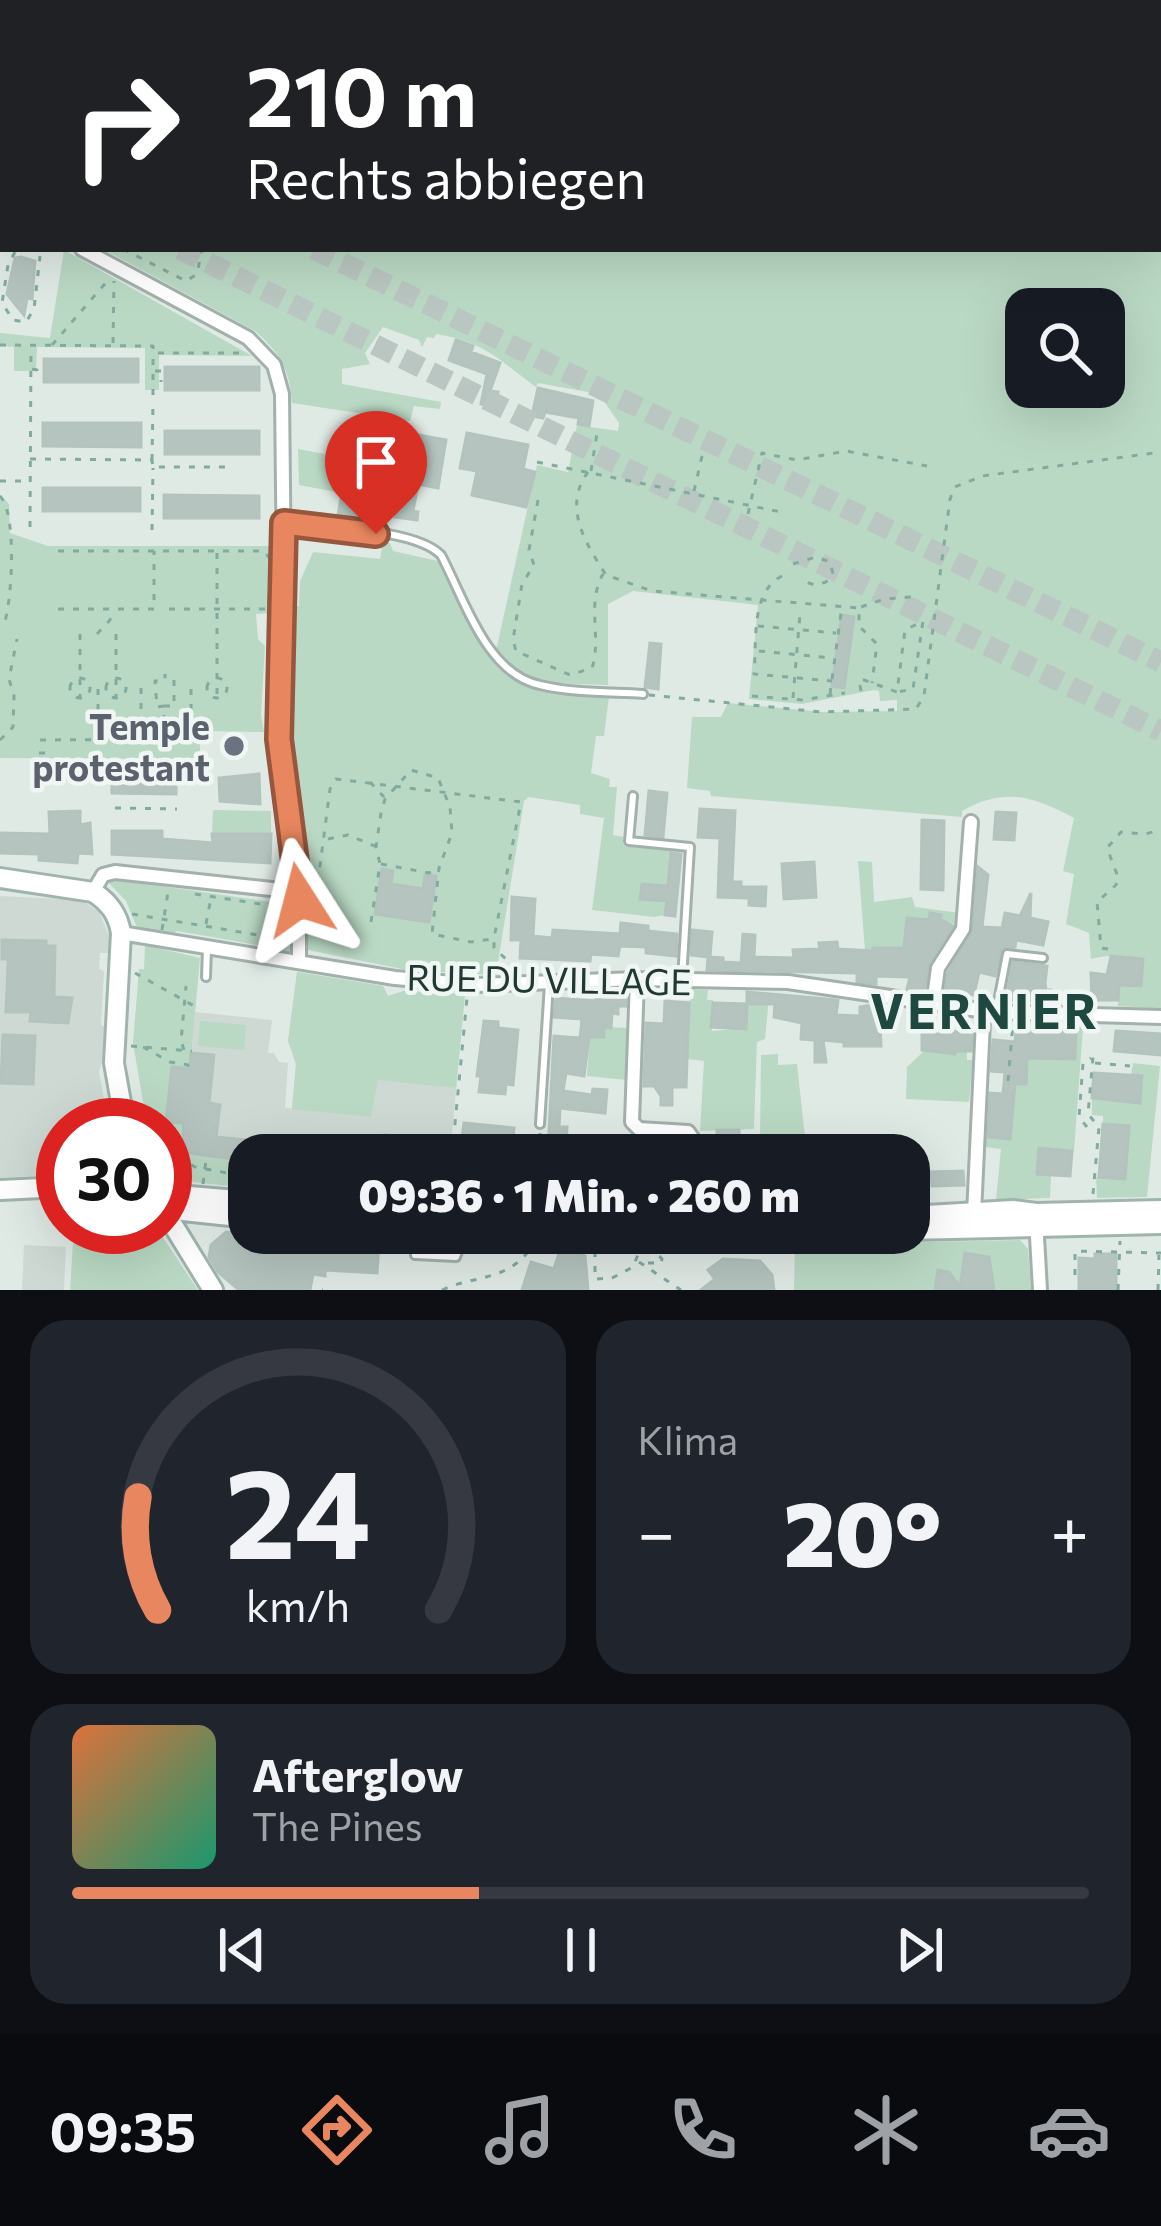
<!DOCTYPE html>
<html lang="de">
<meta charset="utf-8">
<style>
body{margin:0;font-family:Commissioner,sans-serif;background:#20242c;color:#f1f3f6;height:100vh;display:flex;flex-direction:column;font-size:45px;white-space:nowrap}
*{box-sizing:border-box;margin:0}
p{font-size:39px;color:#9ea1a6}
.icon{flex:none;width:66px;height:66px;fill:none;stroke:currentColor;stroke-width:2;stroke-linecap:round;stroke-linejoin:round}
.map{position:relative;height:1290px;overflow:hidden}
.panel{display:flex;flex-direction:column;gap:30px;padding:30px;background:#0d0f14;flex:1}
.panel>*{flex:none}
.guide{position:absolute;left:0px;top:0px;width:1161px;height:252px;box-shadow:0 12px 48px #0002;background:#202124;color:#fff;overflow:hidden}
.tools{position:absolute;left:1005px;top:288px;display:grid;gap:24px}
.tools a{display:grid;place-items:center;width:120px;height:120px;border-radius:24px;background:#171b24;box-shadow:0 12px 48px #0002;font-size:60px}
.speed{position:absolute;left:36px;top:1098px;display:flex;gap:24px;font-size:60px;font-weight:700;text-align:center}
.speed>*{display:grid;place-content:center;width:156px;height:156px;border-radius:50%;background:#171b24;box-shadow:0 12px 48px #0002;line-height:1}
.speed .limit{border:18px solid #d22;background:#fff;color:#111}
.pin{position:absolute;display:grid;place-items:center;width:102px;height:102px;color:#fff;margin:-123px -51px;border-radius:50% 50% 50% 0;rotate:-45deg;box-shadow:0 0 12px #0007}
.pin .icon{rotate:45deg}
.me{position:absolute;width:132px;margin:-66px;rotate:351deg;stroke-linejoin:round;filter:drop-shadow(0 0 9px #0008)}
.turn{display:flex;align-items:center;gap:42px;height:252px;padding:0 48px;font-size:54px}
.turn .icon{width:156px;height:156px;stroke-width:2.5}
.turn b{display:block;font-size:84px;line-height:102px}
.big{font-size:90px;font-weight:800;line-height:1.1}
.panel .tile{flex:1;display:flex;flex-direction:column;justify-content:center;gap:18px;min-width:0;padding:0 42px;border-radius:36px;background:#20242c}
.panel .dial{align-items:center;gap:0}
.dial svg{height:312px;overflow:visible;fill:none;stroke:#363941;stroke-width:7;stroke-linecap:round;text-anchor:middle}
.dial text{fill:#f1f3f6;stroke:none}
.song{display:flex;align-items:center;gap:36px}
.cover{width:144px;height:144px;border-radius:18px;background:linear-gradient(135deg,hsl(20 70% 55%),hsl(160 70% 35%))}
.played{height:12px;border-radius:6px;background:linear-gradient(90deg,#e8865f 40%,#363941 40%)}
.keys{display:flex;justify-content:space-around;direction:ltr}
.heat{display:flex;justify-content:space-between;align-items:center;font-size:66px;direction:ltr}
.panel .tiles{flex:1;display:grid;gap:30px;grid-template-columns:1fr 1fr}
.tile:last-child{grid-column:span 2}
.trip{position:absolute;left:228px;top:1134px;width:702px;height:120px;border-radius:36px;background:#171b24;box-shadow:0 12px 48px #0002;font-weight:800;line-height:120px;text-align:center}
.menu{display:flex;height:192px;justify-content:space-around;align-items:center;background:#090b0e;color:#9ea1a6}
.menu .icon{width:84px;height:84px}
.menu .on{color:#e8865f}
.menu b{font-size:54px;color:#f1f3f6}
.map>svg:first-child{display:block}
.built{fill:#ced9d4}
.green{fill:#bad9c4;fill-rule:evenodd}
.water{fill:#8bbfcb}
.building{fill:#b5c4bf;stroke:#b3c3bd;stroke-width:3}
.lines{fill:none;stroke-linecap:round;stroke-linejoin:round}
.highway-tunnel{stroke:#bac6c1;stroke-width:21;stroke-dasharray:21 10;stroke-linecap:butt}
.lane-casing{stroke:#a3b1ac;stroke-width:12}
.street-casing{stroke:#a3b1ac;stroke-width:18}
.secondary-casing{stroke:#a0b4ae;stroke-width:24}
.path{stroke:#82aba0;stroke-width:3;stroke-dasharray:6 9;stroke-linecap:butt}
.lane{stroke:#fff;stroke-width:6}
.street{stroke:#fff;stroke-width:12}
.secondary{stroke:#fff;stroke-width:18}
.route-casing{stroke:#97573e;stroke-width:30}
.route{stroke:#e8865f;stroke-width:21}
.worship-dot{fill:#6b7280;stroke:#f0f6f3;stroke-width:4.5}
.labels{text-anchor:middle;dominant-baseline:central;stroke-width:9;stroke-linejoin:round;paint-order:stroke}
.worship-label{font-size:36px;font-weight:bold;fill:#5b616d;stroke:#f0f6f3;text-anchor:end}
.street-label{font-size:36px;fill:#223833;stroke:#f0f6f3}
.district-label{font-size:48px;font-weight:bold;letter-spacing:3px;fill:#1f4940;stroke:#f0f6f3}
</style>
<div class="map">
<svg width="1161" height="1290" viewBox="0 0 1161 1290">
<rect width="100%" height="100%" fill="#e0eae5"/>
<path class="built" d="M0 896 82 900 99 912 110 938 109 953H100L99 969 104 971 101 1025 105 1026 104 1054 99 1072 109 1125H63V1174L0 1178Z
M297 972 383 986 388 996 404 991 465 994 450 1155H249V1161L182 1152 166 1122 172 1067 190 1068 195 1012 272 1020 268 1053H274L279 1062 288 1063 285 1108H292L296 1064 288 1041Z
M24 1245 66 1247 64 1290H22Z"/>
<path class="green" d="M0 0H556L564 3H3L0 170Z
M1158 160H1161V1009L1118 1006 1119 985 1143 959 1106 956 1091 959 1089 933 1066 924 1074 874 1063 871 1074 818C1033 796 1004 787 962 811V817L711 796 710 791 687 788 692 717H721L728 703 822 712 897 711V700L880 701 879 691 874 690 802 704 749 699 758 605 633 591 608 604V685C567 683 523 688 496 651L537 465 568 472 577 425 618 431 619 423 599 394 538 383 536 387C499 360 485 342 436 334L434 338 427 337 422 347 419 340 383 327 365 353 370 364 342 369V384L441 402 440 409 414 406 410 421 292 403C290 369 280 353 255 331L103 249H1158ZM1026 309H1104V387H1026Z
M64 250 252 356 159 355V390H145V348L37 347 36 371H14V347L0 346V333L50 338Z
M298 449 389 466 383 501 299 485Z
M0 495 9 504 10 533 48 546H276L275 613 256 614 258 639 265 646 261 715 264 732 200 731V759L0 758Z
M383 542 390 543 393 551 438 561C465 603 481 670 534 687 557 694 585 694 609 697L604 736H596L591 773 610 779 609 787H617L613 835 623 837V844L672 849 665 915 654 917 592 910 604 818 580 814V805L529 797 524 801 496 975 407 970 308 950V881L287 733 295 606H299L300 581 313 552 380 559Z
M213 810 271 811V834H212Z
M858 861 872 862 874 902 912 897 915 907 960 913 958 925 939 919 910 951 877 948 865 951Z
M125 877 126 881 271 902 279 895 294 899 293 951 287 955 255 952 260 948 257 945 177 931 168 938 138 930 126 901 107 881Z
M145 945 200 958 190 1069 172 1068 166 1121 184 1123 182 1152 249 1161V1188L182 1181 165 1170V1125H147L133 1043 139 969H144Z
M297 972 383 986 388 996 404 991 465 994 456 1088 378 1080 371 1117 292 1109 296 1064 288 1041Z
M690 989 708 990 707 1000H713L712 1031 746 1028 747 997 769 998 765 1039 757 1042 754 1129 700 1131 704 1061 687 1059Z
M200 1021 246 1025 244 1050 198 1046Z
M604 1027 629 1028 626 1080 587 1076 590 1032 603 1037Z
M1076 1027H1083L1074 1151 1040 1148 1051 1175 1050 1198 996 1200 1001 1149 985 1147 986 1137 1010 1138 1013 1084H1026L1028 1058 1074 1059Z
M942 1029 975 1035 974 1051 967 1052V1060H973L969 1102 906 1099 907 1067 922 1053V1034H941Z
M778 1054V1065L797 1064 807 1155C790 1155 778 1141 760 1140L761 1055Z
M1133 1063 1160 1066 1147 1197 1097 1198 1096 1177 1125 1179 1129 1127 1103 1124V1116L1092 1115V1098L1139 1102 1141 1076 1131 1075Z
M74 1227H156L198 1290H70Z
M1020 1240 1028 1249 1031 1290H794L795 1245Z"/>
<path class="water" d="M556 0H1161V178L1158 3Z"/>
<path class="building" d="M21 257 35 261 32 299 27 298 24 315 7 294 15 258Z
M456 340 473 346 471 352 500 363 490 391 498 392 495 406 481 404 487 374 449 360Z
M44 359H138V382H44Z
M165 367H259V390H165Z
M538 388 593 401 589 426 578 424 579 418 545 412 543 418 532 416Z
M43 423H141V447L43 446Z
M165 431H259V454H165Z
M467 433 528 445 523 469 535 472 526 507 472 495 477 471 460 468Z
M418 435 446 440 438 488 418 484 413 511 418 512 417 520 395 517 407 442 416 444Z
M43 488H140V511H43Z
M164 495 259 496V518H164Z
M341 499 381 506 377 525 337 520Z
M842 615 854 617 844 688 832 686Z
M650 643 661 644 658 689 645 687Z
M112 770 176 771V794L112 793Z
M259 774 260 804 220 801 219 778Z
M649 791 667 793 663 837 645 835Z
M700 809 735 811 732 882H741V887H766L765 906 749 905V898L718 897 720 838 698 837Z
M80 811V825L90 823 92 854 78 853 77 863 39 860V854L0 853V833L50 834 49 812Z
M996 812 1016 813 1014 840 994 839Z
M922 820 944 821 943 890 921 889Z
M112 831H162V839L213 843 212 834H271L270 863 112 854Z
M671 853 681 854 675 916 665 915 667 901 640 899 642 884 668 886Z
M814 862 816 897 784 899 782 864Z
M978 867 988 875 982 927 1002 928 1005 913 1020 916 1031 893 1030 918 1048 922 1043 945 1016 940 1015 947 1001 950 995 976 979 972 974 995 945 993 948 972 973 931Z
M382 869 393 871 391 884 423 889 425 875 436 876 429 922 375 914Z
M512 897 535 899 533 936 552 938 553 930 620 934 621 923 648 926V931L677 934 676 956 646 953V947L620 946 618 956 591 954 590 961 520 958 521 940H511Z
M930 913 941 915 940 919 953 926 929 963 924 991 907 989 910 977 876 976V984L857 982V973L707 970 708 957 691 955 692 930 712 932 710 957 723 958V962L741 963 743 934 755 935 754 957 794 958 793 950 820 949 819 943 837 942 838 949 873 951V948H904L907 918 929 920Z
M2 940 46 941V946H55L54 997 72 998 68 1023 30 1021 31 1012H6L8 966V959H2Z
M1111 956 1143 959 1141 986 1119 985 1118 1000H1092L1091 973 1107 975Z
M1013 962 1047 966 1045 983 1046 990H1051L1050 1002 1006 1000Z
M626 990V1006H618V1014L612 1013 611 1028 604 1027V1037H589L584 1076 566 1073 563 1091 592 1095 593 1089 607 1090 605 1113 560 1108 559 1127H567L565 1155H554V1151H548L554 1036 580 1038 582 1019 554 1017 556 998 596 1001V991Z
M747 992 838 1000 836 1015 860 1016V1007L871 1005 889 1007 896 1010 894 1026 880 1024 881 1046H844V1042L823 1040 826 1062H815V1040L801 1039 802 1023 774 1017 775 1004H747Z
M665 1001 689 1003 686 1087H672V1105H661V1096L654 1086H644L646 1023 664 1024Z
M713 1003 747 1004 746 1029 711 1027Z
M484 1021 498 1022V1028L518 1030 513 1085 506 1084 505 1094 479 1092 481 1076H477Z
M1033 1024 1076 1027 1075 1059 1027 1058 1026 1084H1015L1010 1139 988 1137 990 1093 1003 1094 1005 1072 991 1071 993 1040 1015 1042 1016 1033 1032 1034Z
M942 1029 972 1035 971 1051H955V1054L922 1050V1034H942Z
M1116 1031 1161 1034V1055L1114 1051Z
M3 1035 35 1036 33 1084 1 1083Z
M191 1053 214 1055 209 1103 220 1105 216 1137 270 1142 269 1155H249V1161L182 1152 184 1123 166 1122 172 1067 190 1069Z
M1094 1073 1142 1076 1140 1103 1092 1098Z
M464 1123 514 1128 512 1155H460Z
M1103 1124 1129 1126 1125 1179 1099 1177Z
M717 1130H739L740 1155H717Z
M385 1135 420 1139 419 1146 448 1148 447 1155H384Z
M1039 1148 1072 1151 1070 1176 1037 1174Z
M963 1171 964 1185 932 1186 931 1172Z
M226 1232 379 1242 377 1273 325 1270V1276L313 1274 310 1290H239L218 1272 209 1257 211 1245Z
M560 1250 585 1256 588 1290H522L531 1262 554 1269Z
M965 1253 989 1257 994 1290H935L938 1270 949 1272 960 1287Z
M1095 1254H1116V1290H1079V1258L1095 1259Z
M723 1259 760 1261 772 1275 774 1290H701L715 1279 708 1270Z"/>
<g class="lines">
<path class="highway-tunnel" d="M0 94 3 96
M0 159 3 161
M180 249 1161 731
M314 249 1161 662"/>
<g class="lane-casing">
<path id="lane" d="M285 523C324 528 414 528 441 555 464 598 486 674 540 685 573 693 609 692 643 694
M633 796 629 841 690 847 682 979
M206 977 207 948
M996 1012 1007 954 1043 958
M540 1124 549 984
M415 1255 456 1257 463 1238"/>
</g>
<g class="street-casing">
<path id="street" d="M0 233H3
M82 249 248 338 274 365 282 394 284 580 279 739 288 827 299 881V962
M93 892 103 875 115 872 299 892
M121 933 395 978 476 985 637 979 788 982 979 1010
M637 979 632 1122 639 1129 688 1132 693 1139V1155
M933 1005 938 968 963 929 971 822
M990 1012 1161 1017
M974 1214 983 1021 990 1012 983 1006 979 1010 984 1017
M1036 1219 1040 1290"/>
</g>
<g class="secondary-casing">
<path id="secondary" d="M0 878 93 892C109 902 118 914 121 933L114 1063 125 1125
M0 1190 63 1187
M165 1194 249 1201
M165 1200 183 1211 249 1218
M165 1212 213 1290
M909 1216 1013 1210 1036 1213 1161 1210
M909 1230 1161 1224
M423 1233 528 1237 756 1233"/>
</g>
<path class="path" d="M444 0 454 3
M34 3 35 0
M1158 190 1161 188
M123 249 186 281 197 274 202 249
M15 252 8 265 2 303 13 320 26 322 34 309 40 256
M113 343 114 281
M0 345 153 346V353H245
M52 345 109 279
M32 369 37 370V380
M155 371H161V382
M153 395V355
M30 459 152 460 153 467H226
M152 460 153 403
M537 462 786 513
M591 471 598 427
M588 472C562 507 586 544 606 575L652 591 859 608V626L877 644 872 683
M0 481H28
M694 491 703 452
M0 496C17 513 12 598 5 621
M538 500 529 550 534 565 522 584 513 640 516 651 570 675 592 668C602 638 586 604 603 574
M748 514 762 453 797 460 846 451 927 466
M30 527 31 347
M152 530 153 468
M58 551H264L270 559 269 609H163
M217 553V696
M793 564 816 557 830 562 833 574 826 582 815 585 803 581
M782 576C750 592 757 642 754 674L832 681
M861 607 884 599 912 597
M58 609H154V551
M758 626 836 633
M80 634V697
M97 634 110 620 112 611
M116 634V697
M759 651 833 658
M70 688a10 10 0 1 1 20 0a10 10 0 1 1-20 0Z
M106 688a10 10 0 1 1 20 0a10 10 0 1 1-20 0Z
M207 688a10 10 0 1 1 20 0a10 10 0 1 1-20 0Z
M141 688V740
M861 691 859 680H864L897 692 905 630 923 621 913 689 897 692
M830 694 841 613
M649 695 822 712 916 709 924 696 950 499 955 487 982 476 1161 452
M752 696 802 700 845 693
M793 698 800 614
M164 706H174V680H167
M164 721V706L157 707 155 681 165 680V674
M153 722V734H177V721
M0 740 13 727 14 696 9 679 17 639
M40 740 191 739V688
M98 740V688
M39 753H50
M370 782 384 797
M115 808 177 809
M328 839 348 835 375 846
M381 864 429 873 436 869
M195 894 286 908
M314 912 330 789 336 779 521 802 494 938V948L506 959
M132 914 288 940
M371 922 380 864 376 847 381 813 385 799 411 770 438 778 450 807 452 833 439 868 432 934 471 942 492 939
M206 924 211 898
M162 930 168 892
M277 946 283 908
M1108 949 1101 948 1097 902 1116 885 1118 877 1107 848 1121 832 1145 834 1161 830
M135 973 196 1007
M131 1046 192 1051
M143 1047 170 1062 188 1065V1069
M184 1050 181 1041 186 986
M1095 1063 1130 1066
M1008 1081 1013 1023
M1087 1127 1079 1117 1083 1063 1091 1058
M540 1133 542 1155
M654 1148 657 1155
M165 1150 195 1167 249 1177
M452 1155 467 998
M203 1184 206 1160
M1093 1194 1099 1127 1088 1114 1093 1057
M595 1251V1279L612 1278 633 1267 639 1252
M639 1262 681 1290
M648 1263H661L662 1259 652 1248
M1075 1275V1251L1161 1253
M322 1290H323
M442 1290C472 1276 504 1281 527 1253
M1118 1290 1120 1241
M1158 1290 1159 1255"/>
<use href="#lane" class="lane"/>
<use href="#street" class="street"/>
<use href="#secondary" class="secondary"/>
</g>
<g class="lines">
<g class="route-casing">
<path id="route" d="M300 900 279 739 284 523 376 534"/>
</g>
<use href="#route" class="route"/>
</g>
<circle class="worship-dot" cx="234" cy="746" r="12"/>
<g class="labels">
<g class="worship-label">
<text x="210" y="725">Temple<tspan x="210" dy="41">protestant</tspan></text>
</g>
<g class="street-label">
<text transform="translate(549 978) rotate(1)">RUE DU VILLAGE</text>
</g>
<g class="district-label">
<text x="985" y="1009">VERNIER</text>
</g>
</g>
</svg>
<div class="tools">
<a><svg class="icon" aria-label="search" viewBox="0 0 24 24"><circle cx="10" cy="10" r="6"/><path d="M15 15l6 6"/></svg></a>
</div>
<div class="speed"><div class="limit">30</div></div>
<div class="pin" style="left:376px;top:534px;background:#d93025"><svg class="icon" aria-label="arrive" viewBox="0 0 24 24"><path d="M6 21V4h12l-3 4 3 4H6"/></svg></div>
<svg class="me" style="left:300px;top:900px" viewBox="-20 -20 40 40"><path d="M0-17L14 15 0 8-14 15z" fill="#e8865f" stroke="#fff" stroke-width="4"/></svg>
<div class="trip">09:36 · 1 Min. · 260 m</div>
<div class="guide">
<div class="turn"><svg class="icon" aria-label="right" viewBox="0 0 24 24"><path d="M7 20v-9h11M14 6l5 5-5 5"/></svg><div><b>210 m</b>Rechts abbiegen</div></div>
</div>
</div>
<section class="panel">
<div class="tiles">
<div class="tile dial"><svg viewBox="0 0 100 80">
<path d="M14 69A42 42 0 1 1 86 69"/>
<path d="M14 69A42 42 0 0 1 9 40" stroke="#e8865f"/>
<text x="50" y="56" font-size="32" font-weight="700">24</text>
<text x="50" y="72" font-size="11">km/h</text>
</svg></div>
<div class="tile"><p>Klima</p>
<div class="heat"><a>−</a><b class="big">20°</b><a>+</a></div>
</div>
<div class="tile">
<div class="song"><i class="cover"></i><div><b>Afterglow</b><p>The Pines</p></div></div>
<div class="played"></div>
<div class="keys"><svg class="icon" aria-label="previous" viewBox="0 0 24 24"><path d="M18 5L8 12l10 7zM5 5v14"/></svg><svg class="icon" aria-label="pause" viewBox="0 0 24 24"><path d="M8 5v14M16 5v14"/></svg><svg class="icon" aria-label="next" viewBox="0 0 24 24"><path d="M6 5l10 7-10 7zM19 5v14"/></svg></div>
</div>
</div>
</section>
<nav class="menu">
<b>09:35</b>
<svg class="icon on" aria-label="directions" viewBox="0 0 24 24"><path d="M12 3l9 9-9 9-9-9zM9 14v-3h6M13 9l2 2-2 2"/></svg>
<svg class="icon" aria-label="music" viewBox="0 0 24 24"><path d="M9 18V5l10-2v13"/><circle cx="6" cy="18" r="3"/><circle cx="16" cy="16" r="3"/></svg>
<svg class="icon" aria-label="phone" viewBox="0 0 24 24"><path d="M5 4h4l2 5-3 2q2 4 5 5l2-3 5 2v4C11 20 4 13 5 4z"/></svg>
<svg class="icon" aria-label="climate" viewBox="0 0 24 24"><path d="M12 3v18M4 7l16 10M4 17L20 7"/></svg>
<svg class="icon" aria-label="car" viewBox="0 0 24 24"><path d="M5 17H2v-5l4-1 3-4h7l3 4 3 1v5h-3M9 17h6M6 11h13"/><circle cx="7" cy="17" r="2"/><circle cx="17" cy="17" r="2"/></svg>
</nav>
